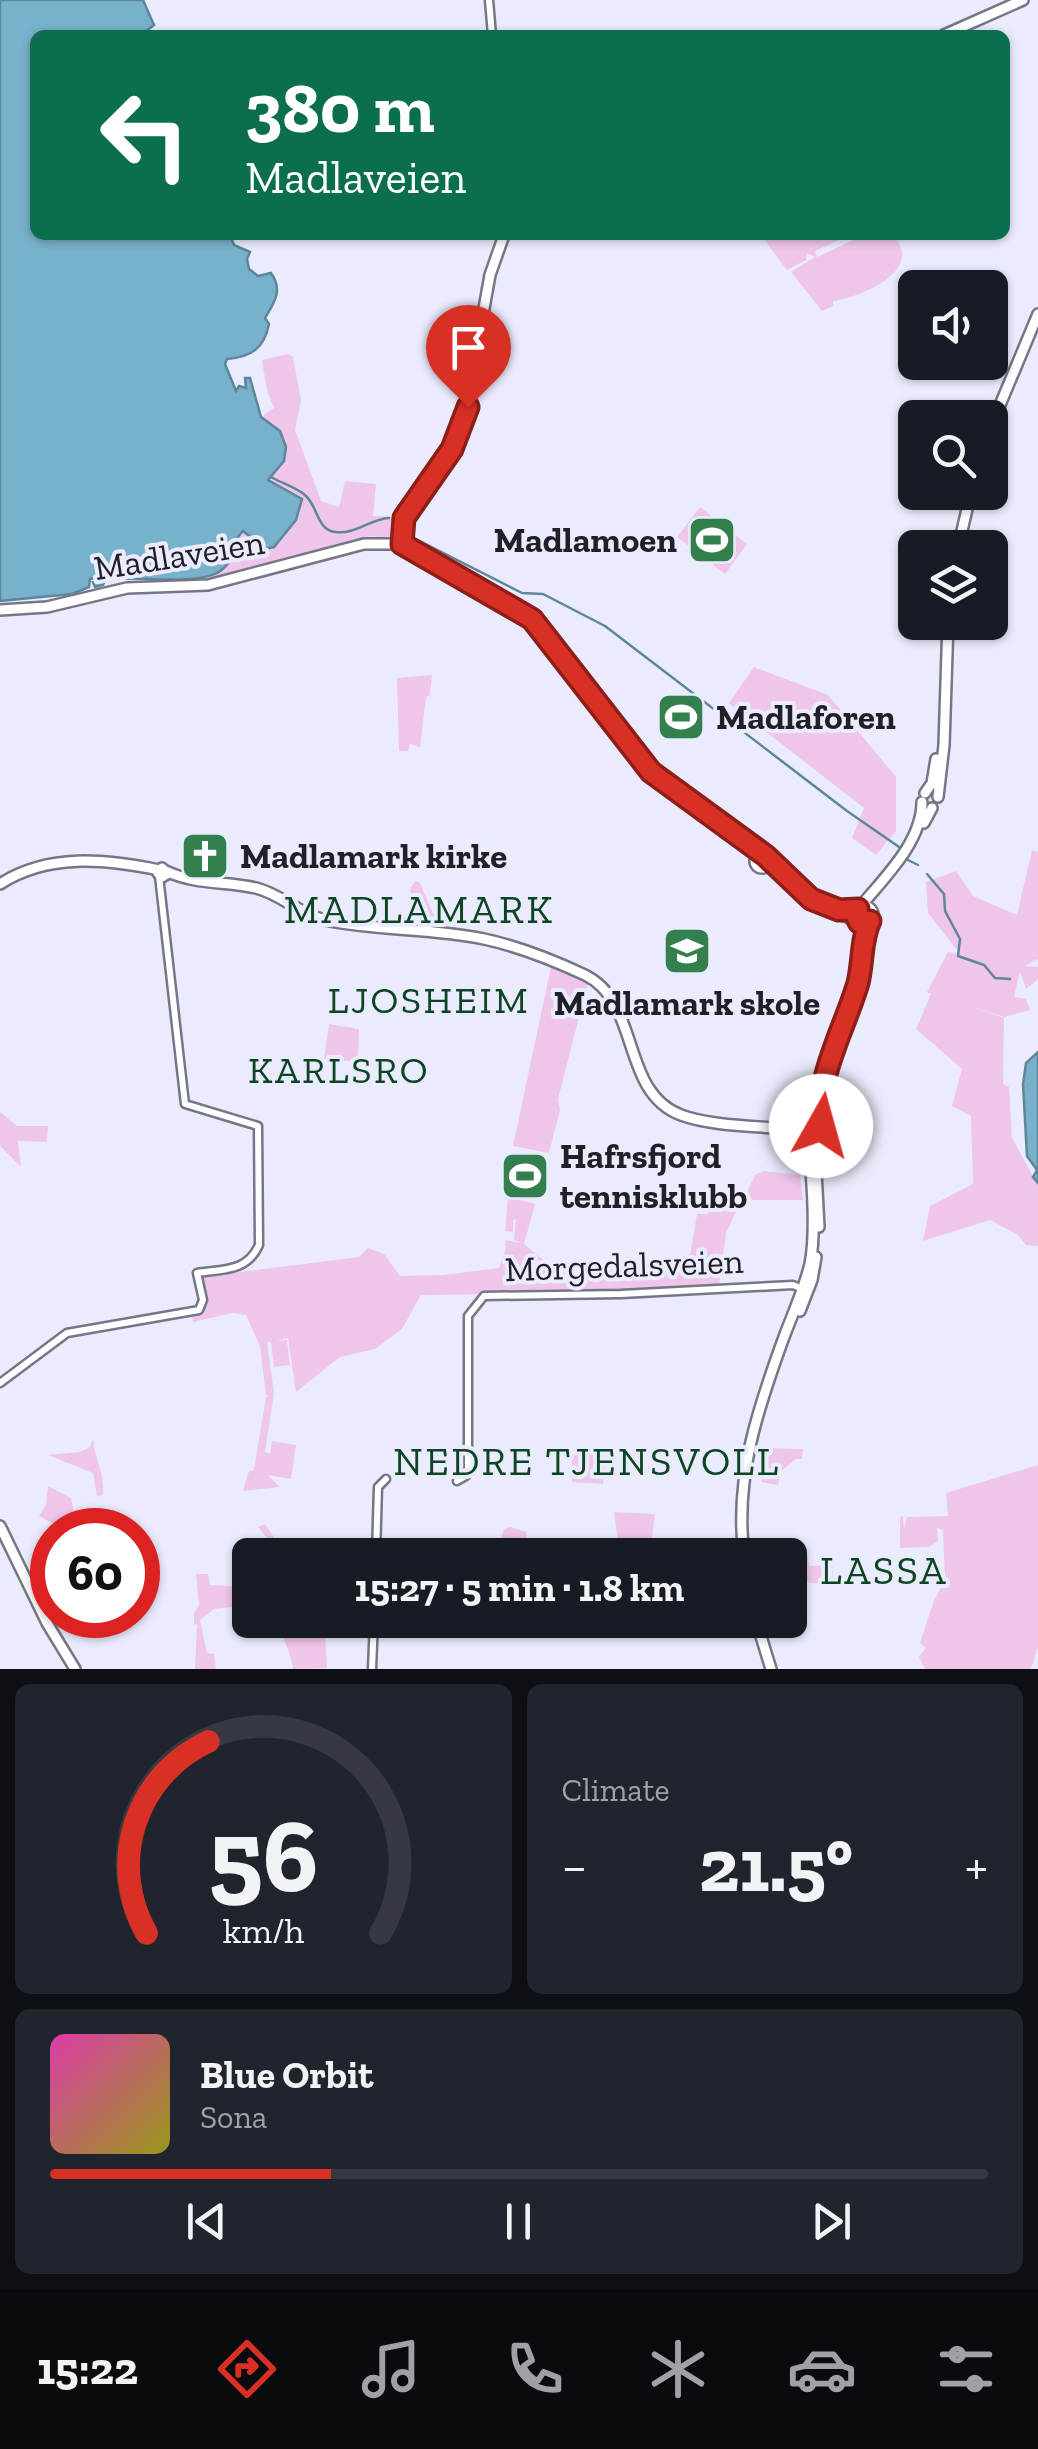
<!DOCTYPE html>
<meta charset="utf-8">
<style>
body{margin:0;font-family:"Zilla Slab",serif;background:#20242c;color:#f1f3f6;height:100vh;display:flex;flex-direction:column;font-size:38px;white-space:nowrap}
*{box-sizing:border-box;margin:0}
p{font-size:32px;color:#9ea1a6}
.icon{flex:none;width:55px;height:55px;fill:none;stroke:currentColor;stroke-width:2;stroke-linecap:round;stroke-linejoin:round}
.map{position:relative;height:1669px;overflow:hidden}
.panel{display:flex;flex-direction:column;gap:15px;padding:15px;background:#0d0f14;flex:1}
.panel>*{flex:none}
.guide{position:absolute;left:30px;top:30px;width:980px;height:210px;border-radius:15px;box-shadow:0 2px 8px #0004;background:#0b6e4f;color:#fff;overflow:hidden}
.buttons{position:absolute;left:898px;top:270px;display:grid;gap:20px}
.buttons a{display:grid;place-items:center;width:110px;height:110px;border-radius:15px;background:#171b24;box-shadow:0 2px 8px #0004;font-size:50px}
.speed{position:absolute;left:30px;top:1508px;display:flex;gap:20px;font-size:50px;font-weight:700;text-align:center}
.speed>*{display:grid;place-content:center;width:130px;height:130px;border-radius:50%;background:#171b24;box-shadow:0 2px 8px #0004;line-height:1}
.speed .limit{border:15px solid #d22;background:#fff;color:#111}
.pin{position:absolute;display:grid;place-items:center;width:85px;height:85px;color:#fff;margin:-102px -42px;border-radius:50% 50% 50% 0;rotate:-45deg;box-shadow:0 0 10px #0007}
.pin .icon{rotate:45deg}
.me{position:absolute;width:110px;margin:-55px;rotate:7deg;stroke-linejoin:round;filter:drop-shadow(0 0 8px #0008)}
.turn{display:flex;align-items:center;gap:35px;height:210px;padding:0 50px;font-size:45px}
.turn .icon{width:130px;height:130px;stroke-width:2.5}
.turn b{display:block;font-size:70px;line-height:85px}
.big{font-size:75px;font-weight:700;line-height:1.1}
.panel .card{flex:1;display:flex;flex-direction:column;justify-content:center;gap:15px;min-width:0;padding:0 35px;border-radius:15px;background:#20242c}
.panel .dial{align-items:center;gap:0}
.dial svg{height:260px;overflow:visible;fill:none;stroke:#363941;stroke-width:7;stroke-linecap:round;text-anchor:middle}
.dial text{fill:#f1f3f6;stroke:none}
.song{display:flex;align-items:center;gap:30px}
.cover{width:120px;height:120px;border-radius:15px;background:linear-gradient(135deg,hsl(320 70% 55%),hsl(60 70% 35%))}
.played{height:10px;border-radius:5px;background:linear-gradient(90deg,#d93025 30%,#363941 30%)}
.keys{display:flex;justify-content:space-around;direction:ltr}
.heat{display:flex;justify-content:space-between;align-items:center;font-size:55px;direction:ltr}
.panel .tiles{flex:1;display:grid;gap:15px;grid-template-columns:1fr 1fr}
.card:last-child{grid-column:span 2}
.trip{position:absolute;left:232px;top:1538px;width:575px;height:100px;border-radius:15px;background:#171b24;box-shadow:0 2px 8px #0004;font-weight:700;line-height:100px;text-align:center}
.tab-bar{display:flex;height:160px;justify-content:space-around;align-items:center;background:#090b0e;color:#9ea1a6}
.tab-bar .icon{width:70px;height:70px}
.tab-bar .on{color:#d93025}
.tab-bar b{font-size:45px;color:#f1f3f6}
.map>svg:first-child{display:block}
.green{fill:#f0c5ea}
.water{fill:#78b1cc;stroke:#5e869b;stroke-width:2.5}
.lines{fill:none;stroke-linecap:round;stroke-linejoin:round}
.stream{stroke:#5e869b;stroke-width:2.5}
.minor-casing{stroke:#757787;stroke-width:11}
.major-casing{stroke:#757787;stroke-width:14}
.minor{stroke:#fff;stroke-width:6}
.major{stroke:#fff;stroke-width:9}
.route-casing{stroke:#8d1f18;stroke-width:25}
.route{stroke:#d93025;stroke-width:18}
.labels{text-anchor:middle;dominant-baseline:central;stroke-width:8;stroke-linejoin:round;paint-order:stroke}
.poi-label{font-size:35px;font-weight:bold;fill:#202128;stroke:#eaecfe;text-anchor:start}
.street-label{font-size:35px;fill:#202128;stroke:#eaecfe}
.neighbourhood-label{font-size:38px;letter-spacing:2.5px;fill:#0d4423;stroke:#eaecfe}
.quarter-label{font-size:40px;letter-spacing:2.5px;fill:#0d4423;stroke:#eaecfe}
</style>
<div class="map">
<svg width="1038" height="1669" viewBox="0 0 1038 1669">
<rect width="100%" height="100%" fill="#eaecfe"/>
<path class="green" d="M761 235H831L832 238 850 235 815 251 817 257 864 235H892C928 269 860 298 833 301V306L822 311 791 272 815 257 807 253 806 260 787 270Z
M288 354 293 357 301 400 295 430 321 501 339 507 345 481 376 484 373 516 402 517 397 536C387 540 378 535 367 537 310 548 256 574 198 579L220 572 234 557 231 545 243 531 257 543 267 480 284 461 286 447 261 417 274 408 267 391 262 360Z
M700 507 747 544 725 574 677 537Z
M754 667 828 695 896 777V831L876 855 852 838 864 808 729 703Z
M432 675 430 695 426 697 420 748 410 743 408 751H399L397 678Z
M1032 850 1038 852V959L1024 966 1038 967V979L1026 989 1020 971 1014 997 1026 999 1030 1010 1004 1017 970 1006 1004 1018 1003 1084 1009 1087 1012 1138 1038 1185V1246L1026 1245 1018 1235 990 1220 923 1241 930 1206 973 1184 971 1116 952 1106 962 1069 916 1029 931 994 927 992 948 952 960 954 928 913 926 882 956 871 973 896 1017 915Z
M415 881 420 883 436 921 407 920 411 887Z
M551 967 588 982 558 1099 560 1110 549 1153 513 1146Z
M329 1024 359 1029 358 1062 324 1059Z
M0 1112 17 1126H48L47 1142 18 1141 21 1167 0 1146Z
M519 1154 539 1158 530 1198 510 1194Z
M764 1171 800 1175 803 1200H753L746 1193 756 1174Z
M508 1197 535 1204 524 1244 552 1267 593 1277 624 1265 689 1262 697 1214H708L709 1206 738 1207 726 1233 719 1285 632 1292 421 1295 402 1329 375 1349 340 1357 296 1392 288 1338 276 1341 287 1340 290 1365 274 1367 271 1342H267L274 1393 265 1452 270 1454 272 1441 296 1445 291 1479 268 1475 280 1487 243 1491 249 1471 254 1470 266 1397 269 1395H266L260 1346 246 1315 232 1313 193 1322 192 1315 202 1311 209 1299 200 1277 359 1257 368 1248 384 1254 400 1276 443 1275 499 1268 506 1248 505 1240 521 1243 514 1240 516 1219 513 1220V1232L505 1231Z
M93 1439C95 1460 105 1474 103 1495L97 1496 93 1473 48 1455 80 1452 90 1447Z
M581 1445 587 1448 607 1447 603 1484 572 1482V1454Z
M765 1448 803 1449 802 1459H796L781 1471 778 1485 761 1482Z
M1038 1465V1647L1031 1669H925L919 1657 926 1648 920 1643 934 1600 945 1581 943 1530 937 1528 938 1541 929 1547 900 1548V1517L903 1516 904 1530 907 1517 948 1516 946 1493Z
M48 1486 71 1498 75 1518 92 1525 95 1530H64L39 1516 46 1505Z
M614 1512 655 1514 651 1544 618 1542Z
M265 1524 275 1539 322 1542V1555H269L268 1539 258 1527Z
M510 1527 526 1532 528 1555H503L497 1549 504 1529Z
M807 1553 809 1566 832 1565 833 1584 809 1583 802 1574 790 1573V1559Z
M196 1574H208L210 1585 250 1587V1605L214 1609 200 1620 207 1653 214 1654 216 1669H195L197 1624 194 1625V1614L199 1605Z
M279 1620H319L325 1633 327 1668 293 1669C291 1648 280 1639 279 1620Z"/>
<path class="water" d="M0 0H143L154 25 141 35H35V235H230L234 245 250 252 247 259 249 269 258 276 271 273C284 291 273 304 265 318L269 324C264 349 251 357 227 359L225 364 236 391 239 386 246 388 245 378H250L261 417 280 431 286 447 284 461 268 480 302 499 296 520 274 547 265 549 243 531 231 545 234 556C229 562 224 570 217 573 194 585 136 576 106 579L103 585 95 587 93 582 101 580 100 576 90 579 89 587 72 594 0 601Z
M1038 1052V1183L1033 1177 1037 1170 1027 1156 1023 1084 1026 1063Z"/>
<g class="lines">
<path class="stream" d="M271 477C281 483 298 488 306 496 318 507 317 530 335 532 355 535 370 519 389 518
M406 534 522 593 543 594 605 626 847 811 902 849
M906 859 918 865
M927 874 944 894 945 911 960 939 958 956 984 965 995 978 1010 979"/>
<g class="minor-casing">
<path id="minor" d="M489 0 492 35
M0 1383 67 1333 199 1310 203 1300 197 1273C223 1269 247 1272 259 1245L258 1126 185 1104 159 876
M457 1481 466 1476 468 1468V1316L484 1296 621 1294 793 1285 805 1290
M376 1555 378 1487 386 1479
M372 1669 374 1620"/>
</g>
<g class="major-casing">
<path id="major" d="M944 35 1023 0
M990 429 1038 314
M396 546 406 514 452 449 463 425 490 275 504 235
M958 548 971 492
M0 610 47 607 127 588 208 585 364 544H401L531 619 651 772 763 855
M925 793 932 783 936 759
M938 797 944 745 948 622
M924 823 932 808
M755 861a7 7 0 1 1 14 0a7 7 0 1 1-14 0Z
M768 858 817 903 839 910 858 909
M162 868 167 874 162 877 158 873Z
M166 871C195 885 226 881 256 888 281 894 299 914 325 920 377 931 432 928 484 939 517 946 555 961 585 975 641 1002 620 1092 681 1115 710 1126 756 1126 787 1129
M0 884C48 853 105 859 159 870
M855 915a9 9 0 1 1 18 0a9 9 0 1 1-18 0Z
M860 907C884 878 922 842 922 802
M838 914 857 920
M788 1122 792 1124 789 1129 785 1126Z
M809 1122 816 1103
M820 1124 828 1073 859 979 870 921
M818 1135 815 1152 819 1227
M800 1311 812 1280 816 1257
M0 1526 47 1623 75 1669
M744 1555C734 1479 758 1408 784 1337 793 1313 804 1289 810 1264 817 1230 811 1169 808 1133
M756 1620 771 1669"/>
</g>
<use href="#minor" class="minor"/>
<use href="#major" class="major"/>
</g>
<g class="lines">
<g class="route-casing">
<path id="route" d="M468 407 452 449 404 518 402 544 532 619 651 772 766 856 811 899 839 910 858 909 856 916 859 922 870 921C861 939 863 963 858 983 845 1027 815 1079 821 1126"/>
</g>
<use href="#route" class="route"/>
</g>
<defs>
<g id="stadium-square" transform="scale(2.5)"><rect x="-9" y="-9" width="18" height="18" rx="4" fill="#337f4d" stroke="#eaecfe"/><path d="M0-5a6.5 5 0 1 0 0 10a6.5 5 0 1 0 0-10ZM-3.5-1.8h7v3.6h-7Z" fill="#fff"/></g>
<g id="church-square" transform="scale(2.5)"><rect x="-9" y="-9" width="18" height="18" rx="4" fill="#337f4d" stroke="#eaecfe"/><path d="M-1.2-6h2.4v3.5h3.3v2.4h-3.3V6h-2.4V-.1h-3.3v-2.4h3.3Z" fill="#fff"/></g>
<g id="school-square" transform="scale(2.5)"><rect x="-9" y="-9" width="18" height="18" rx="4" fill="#337f4d" stroke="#eaecfe"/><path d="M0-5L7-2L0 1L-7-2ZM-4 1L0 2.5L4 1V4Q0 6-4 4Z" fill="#fff"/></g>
</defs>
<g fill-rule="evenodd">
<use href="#stadium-square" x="712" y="540"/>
<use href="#stadium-square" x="681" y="717"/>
<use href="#church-square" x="205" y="856"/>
<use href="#school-square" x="687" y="951"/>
<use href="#stadium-square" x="525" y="1176"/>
</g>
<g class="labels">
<g class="poi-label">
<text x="677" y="540" text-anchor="end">Madlamoen</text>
<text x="716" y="717">Madlaforen</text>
<text x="240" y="856">Madlamark kirke</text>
<text x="687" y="1003" text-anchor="middle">Madlamark skole</text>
<text x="560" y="1156">Hafrsfjord<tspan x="560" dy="40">tennisklubb</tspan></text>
</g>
<g class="street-label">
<text transform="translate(179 555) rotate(-9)">Madlaveien</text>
<text transform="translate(624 1265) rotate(-2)">Morgedalsveien</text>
</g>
<g class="neighbourhood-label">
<text x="429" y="1000">LJOSHEIM</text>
<text x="339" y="1070">KARLSRO</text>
</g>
<g class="quarter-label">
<text x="419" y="909">MADLAMARK</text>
<text x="587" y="1461">NEDRE TJENSVOLL</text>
<text x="884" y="1570">LASSA</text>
</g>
</g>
</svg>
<div class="buttons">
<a><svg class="icon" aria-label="sound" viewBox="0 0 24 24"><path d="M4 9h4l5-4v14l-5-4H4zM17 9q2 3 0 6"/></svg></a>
<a><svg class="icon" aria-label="search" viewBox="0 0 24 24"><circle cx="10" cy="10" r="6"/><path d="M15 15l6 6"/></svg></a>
<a><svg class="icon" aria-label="layers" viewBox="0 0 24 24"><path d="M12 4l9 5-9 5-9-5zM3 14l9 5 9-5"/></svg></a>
</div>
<div class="speed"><div class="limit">60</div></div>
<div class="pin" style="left:468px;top:407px;background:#d93025"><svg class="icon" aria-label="arrive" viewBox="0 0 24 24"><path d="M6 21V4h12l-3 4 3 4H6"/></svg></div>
<svg class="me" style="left:821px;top:1126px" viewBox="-20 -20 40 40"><circle r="19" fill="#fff"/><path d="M0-13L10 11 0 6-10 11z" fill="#d93025"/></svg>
<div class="trip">15:27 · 5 min · 1.8 km</div>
<div class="guide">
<div class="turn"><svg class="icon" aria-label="left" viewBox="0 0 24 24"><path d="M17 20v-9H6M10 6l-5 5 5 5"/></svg><div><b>380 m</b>Madlaveien</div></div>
</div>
</div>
<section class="panel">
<div class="tiles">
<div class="card dial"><svg viewBox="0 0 100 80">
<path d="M14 69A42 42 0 1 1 86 69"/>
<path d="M14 69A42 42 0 0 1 33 10" stroke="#d93025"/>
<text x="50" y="56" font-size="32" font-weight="700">56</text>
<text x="50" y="72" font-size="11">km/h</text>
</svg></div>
<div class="card"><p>Climate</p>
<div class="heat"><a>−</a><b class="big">21.5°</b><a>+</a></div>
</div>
<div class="card">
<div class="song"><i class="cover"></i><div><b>Blue Orbit</b><p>Sona</p></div></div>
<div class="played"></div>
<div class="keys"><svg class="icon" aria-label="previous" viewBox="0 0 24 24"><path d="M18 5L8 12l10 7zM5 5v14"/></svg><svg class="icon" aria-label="pause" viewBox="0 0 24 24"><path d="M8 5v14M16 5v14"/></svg><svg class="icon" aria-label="next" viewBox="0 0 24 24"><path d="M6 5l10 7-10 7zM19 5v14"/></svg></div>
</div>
</div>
</section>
<nav class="tab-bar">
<b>15:22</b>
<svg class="icon on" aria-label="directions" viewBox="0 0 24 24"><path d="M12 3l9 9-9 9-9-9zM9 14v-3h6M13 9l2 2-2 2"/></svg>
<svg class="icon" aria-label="music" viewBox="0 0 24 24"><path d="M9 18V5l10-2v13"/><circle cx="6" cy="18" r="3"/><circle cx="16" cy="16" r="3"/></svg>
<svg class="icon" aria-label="phone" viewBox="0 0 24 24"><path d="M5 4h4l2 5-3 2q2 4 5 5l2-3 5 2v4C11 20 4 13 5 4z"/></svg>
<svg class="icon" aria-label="climate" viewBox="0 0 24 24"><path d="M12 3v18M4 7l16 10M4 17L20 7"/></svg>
<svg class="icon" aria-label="car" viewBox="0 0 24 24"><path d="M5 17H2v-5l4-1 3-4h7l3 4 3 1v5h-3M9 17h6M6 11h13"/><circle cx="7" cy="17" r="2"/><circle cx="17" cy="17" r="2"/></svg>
<svg class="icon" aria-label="filters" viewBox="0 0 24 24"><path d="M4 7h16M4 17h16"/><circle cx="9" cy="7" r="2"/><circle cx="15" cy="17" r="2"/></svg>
</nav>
